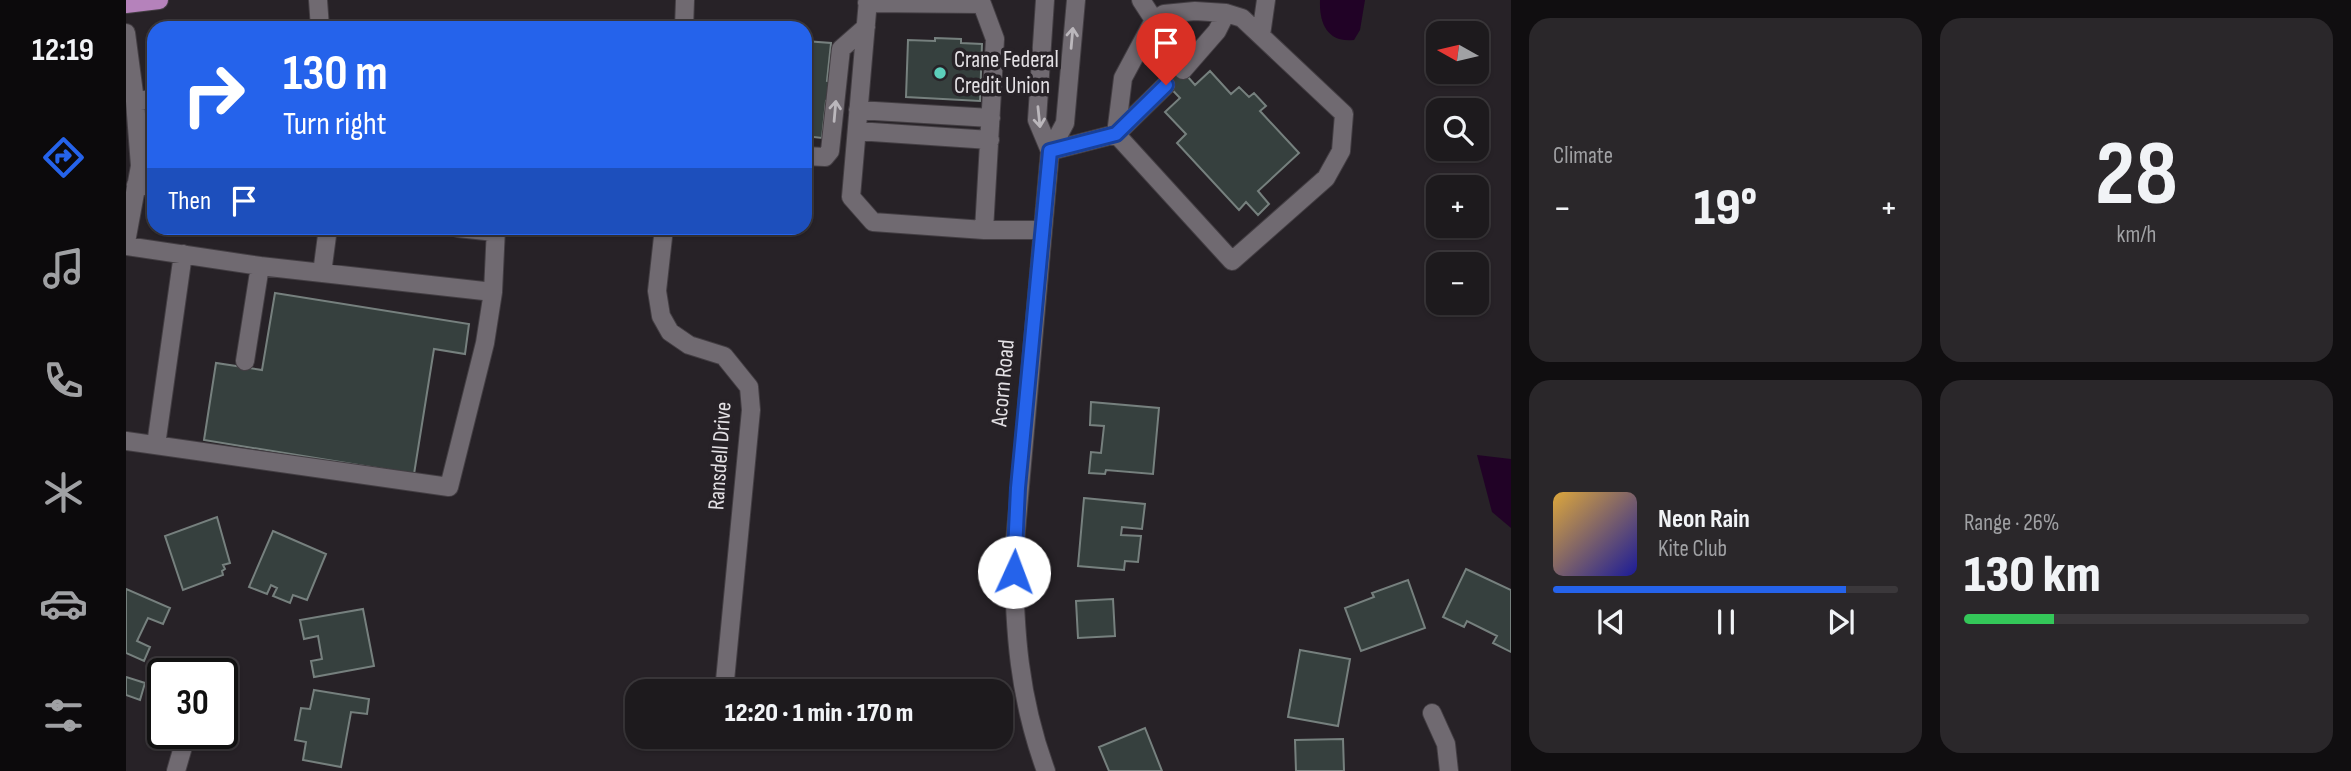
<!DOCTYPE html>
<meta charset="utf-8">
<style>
body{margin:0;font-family:"Sofia Sans Condensed",sans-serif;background:#2a272a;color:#f1f3f6;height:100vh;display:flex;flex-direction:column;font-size:26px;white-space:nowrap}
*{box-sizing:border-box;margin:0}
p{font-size:23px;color:#a0a1a4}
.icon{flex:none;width:38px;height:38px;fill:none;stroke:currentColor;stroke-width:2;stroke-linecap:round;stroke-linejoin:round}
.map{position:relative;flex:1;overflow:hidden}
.details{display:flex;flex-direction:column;gap:18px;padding:18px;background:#100e10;width:840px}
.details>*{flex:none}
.guide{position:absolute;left:21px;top:21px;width:665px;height:214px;border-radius:21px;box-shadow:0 2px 5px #0004,0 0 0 2px #3b383b;background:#2563eb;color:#fff;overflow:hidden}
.needle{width:46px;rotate:278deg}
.fabs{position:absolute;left:1300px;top:21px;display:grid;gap:14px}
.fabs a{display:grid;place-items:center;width:63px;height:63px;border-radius:14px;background:#1d1a1d;box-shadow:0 2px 5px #0004,0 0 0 2px #3b383b;font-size:35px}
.speed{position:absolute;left:21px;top:658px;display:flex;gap:14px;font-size:35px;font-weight:700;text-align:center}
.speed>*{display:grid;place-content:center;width:91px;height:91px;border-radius:50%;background:#1d1a1d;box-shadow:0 2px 5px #0004,0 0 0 2px #3b383b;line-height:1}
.speed .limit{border:4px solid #111;border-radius:10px;background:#fff;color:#111}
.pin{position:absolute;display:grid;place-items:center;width:60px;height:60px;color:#fff;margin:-72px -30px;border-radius:50% 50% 50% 0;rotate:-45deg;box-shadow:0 0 7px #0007}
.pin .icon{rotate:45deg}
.me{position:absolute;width:77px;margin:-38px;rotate:2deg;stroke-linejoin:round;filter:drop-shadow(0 0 5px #0008)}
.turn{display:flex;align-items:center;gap:24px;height:147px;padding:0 21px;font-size:32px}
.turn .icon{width:91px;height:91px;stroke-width:2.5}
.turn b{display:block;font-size:49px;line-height:60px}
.then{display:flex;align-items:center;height:66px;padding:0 21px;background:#0003;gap:14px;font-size:26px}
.big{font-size:52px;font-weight:800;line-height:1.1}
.details .tile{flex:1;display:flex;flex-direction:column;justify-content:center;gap:10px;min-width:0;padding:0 24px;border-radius:21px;background:#2a272a}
.details .dial{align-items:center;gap:0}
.dial b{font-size:91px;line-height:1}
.song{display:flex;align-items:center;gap:21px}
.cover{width:84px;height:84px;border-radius:10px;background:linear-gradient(135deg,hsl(40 70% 55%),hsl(240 70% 35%))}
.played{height:7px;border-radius:4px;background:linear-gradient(90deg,#2563eb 85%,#3b383b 85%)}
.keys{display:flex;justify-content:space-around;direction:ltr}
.heat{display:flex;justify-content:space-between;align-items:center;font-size:38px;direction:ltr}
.charge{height:10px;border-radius:5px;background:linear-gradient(90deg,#34c759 26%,#3b383b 0)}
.details .tiles{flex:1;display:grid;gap:18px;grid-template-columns:repeat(2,1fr)}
.trip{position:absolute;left:499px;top:679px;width:388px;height:70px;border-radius:21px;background:#1d1a1d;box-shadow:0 2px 5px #0004,0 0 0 2px #3b383b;font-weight:800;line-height:70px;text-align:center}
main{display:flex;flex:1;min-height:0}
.tab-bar{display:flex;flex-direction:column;width:126px;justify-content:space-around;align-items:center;background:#0c0a0c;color:#a0a1a4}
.tab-bar .icon{width:49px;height:49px}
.tab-bar .active{color:#2563eb}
.tab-bar b{font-size:32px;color:#f1f3f6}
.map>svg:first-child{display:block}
.water{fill:#210226}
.building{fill:#36403e;stroke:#76807e;stroke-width:2}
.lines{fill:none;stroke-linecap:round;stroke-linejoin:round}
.minor-casing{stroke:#433e43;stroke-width:20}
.major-casing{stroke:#433e43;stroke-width:20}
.minor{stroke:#706a71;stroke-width:18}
.major{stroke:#b582bb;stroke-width:18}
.oneway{stroke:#bbb7bc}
.route-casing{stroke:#184099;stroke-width:18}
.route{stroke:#2563eb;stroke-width:12}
.poi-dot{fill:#5cceba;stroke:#272227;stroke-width:2.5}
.labels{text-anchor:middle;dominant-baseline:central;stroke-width:7;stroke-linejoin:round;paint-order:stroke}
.poi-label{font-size:23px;fill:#e3e0e4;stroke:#272227;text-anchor:start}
.street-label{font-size:23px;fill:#e3e0e4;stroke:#272227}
</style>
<main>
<nav class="tab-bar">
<b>12:19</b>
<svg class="icon active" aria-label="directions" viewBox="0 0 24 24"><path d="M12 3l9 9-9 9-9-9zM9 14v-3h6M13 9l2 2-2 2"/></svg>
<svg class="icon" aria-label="music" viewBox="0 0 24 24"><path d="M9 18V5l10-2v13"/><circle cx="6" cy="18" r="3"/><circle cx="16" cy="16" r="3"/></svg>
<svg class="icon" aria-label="phone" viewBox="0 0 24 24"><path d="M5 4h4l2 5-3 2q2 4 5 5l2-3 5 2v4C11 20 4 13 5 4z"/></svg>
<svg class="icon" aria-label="climate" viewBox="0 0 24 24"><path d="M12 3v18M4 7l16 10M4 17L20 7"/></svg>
<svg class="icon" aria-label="car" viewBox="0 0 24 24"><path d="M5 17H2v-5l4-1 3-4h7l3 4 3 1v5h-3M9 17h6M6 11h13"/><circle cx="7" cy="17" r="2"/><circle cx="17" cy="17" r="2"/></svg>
<svg class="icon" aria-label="filters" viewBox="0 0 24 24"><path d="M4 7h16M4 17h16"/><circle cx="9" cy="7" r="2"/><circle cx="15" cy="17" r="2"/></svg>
</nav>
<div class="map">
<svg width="1385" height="771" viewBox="0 0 1385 771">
<rect width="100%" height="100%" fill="#272227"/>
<path class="water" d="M1194 0H1239L1234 30 1228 40C1202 43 1193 24 1194 0Z
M1351 455 1385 459V528L1366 512Z"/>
<path class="building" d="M809 38 835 39V43L856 44 854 101 780 97 782 40 809 41Z
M679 41 705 43 701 81 706 82 704 102 700 101 696 138 679 136Z
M1048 61 1069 85 1084 71 1105 94 1113 87 1123 97 1128 93 1140 106 1134 111 1173 153 1132 191 1143 204 1132 215 1120 202 1113 210 1051 143 1060 134 1039 112 1054 98 1033 76Z
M149 293 343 324 339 354 308 349 288 474 78 440 90 363 136 370Z
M965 402 1033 408 1027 474 980 470 979 474 963 473 965 452 975 453 978 426 964 425Z
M958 498 1019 504 1016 529 996 527 995 535 1015 536 1012 562 999 561 998 570 952 566Z
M91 517 104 563 97 565 99 569 96 571 97 575 57 590 39 536Z
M147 531 200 554 181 600 167 595 164 603 147 596 151 588 145 585 141 594 123 587Z
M1340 569 1385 590V652L1367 643 1371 636 1341 621 1338 627 1317 617Z
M1282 580 1299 628 1235 651 1219 608 1248 597 1246 593Z
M0 589 44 608 37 624 22 618 11 641 24 647 18 661 0 653Z
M987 599 989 636 952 638 950 601Z
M237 609 248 666 188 677 185 661 196 659 192 636 178 639 174 620Z
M1174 650 1224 659 1212 726 1162 717Z
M0 677 19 683 14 700 0 695Z
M188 690 243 699 241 714 225 712 215 767 177 760 180 742 169 740 175 708 184 709Z
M1019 728 1036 771H983L973 747Z
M1217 739 1218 771H1170L1169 740Z"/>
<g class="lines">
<g class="minor-casing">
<path id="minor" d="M192 0 194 28
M919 0 911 120 924 151
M1015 0 1028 20
M741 3 856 4 869 39 858 230 747 222 725 197 742 0
M1069 11 1100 13 1116 18 1218 114 1215 151 1200 178 1106 261 990 134 997 78 1028 20 1038 14Z
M558 28 559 0
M0 33 9 101 14 166 0 242
M1135 35 1140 0
M1057 70 1091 31 1100 13
M9 101 28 99
M732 110 865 118
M731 131 864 140
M924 151 990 134 1040 85
M679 156 699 157 704 151 715 49 740 27
M10 185 28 187
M332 228 369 232
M538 228 531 291 535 316 544 332 563 345 598 356 623 387 625 410 598 691
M858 230H916
M0 246 134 266 367 292 370 228
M196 273 202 228
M119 361 134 266
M0 441 323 487 359 343 367 292
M30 445 57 254
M96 677 102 668
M1306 713 1320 744 1323 771
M50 771 61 733
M920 771C893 698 888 630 888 553L924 151 939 123 950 0"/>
</g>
<g class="major-casing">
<path id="major" d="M0 4 33 0"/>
</g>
<use href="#minor" class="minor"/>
<use href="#major" class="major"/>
</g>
<defs><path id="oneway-shaft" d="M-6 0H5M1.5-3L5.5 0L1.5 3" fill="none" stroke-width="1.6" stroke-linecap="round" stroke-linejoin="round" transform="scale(1.75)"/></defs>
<g class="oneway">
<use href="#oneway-shaft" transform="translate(946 38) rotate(-85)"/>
<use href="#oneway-shaft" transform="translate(709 111) rotate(-85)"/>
<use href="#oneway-shaft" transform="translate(913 117) rotate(84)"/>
</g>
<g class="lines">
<g class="route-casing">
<path id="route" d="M888 572 892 488 924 151 990 134 1040 85"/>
</g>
<use href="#route" class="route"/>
</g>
<circle class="poi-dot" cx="814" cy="73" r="7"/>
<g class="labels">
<g class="poi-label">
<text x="828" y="60">Crane Federal<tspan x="828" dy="26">Credit Union</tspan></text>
</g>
<g class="street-label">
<text transform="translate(877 383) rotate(-85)">Acorn Road</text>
<text transform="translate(594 456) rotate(-86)">Ransdell Drive</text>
</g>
</g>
</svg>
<div class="fabs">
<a><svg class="needle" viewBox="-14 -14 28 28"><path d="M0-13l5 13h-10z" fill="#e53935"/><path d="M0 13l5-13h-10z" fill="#a0a1a4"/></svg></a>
<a><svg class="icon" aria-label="search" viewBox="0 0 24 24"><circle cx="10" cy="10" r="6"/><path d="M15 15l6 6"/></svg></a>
<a>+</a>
<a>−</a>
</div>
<div class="speed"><div class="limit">30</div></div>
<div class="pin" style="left:1040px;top:85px;background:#d93025"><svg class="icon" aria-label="arrive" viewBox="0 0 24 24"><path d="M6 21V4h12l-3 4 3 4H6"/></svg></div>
<svg class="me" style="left:888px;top:572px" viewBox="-20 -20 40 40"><circle r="19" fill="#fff"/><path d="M0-13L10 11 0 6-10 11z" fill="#2563eb"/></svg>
<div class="trip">12:20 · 1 min · 170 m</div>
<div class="guide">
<div class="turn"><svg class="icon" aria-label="right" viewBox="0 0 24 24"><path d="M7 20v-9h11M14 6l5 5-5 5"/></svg><div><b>130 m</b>Turn right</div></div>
<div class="then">Then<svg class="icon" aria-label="arrive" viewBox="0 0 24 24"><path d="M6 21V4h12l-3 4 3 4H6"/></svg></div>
</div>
</div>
<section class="details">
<div class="tiles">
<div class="tile"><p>Climate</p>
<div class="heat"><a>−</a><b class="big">19°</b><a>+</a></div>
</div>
<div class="tile dial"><b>28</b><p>km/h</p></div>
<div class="tile">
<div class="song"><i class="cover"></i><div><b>Neon Rain</b><p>Kite Club</p></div></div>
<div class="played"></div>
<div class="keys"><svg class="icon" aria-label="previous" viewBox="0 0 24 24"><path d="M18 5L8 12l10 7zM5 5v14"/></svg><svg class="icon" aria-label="pause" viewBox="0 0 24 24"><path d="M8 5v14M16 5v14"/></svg><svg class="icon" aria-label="next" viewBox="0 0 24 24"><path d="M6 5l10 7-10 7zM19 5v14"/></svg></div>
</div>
<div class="tile"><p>Range · 26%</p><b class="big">130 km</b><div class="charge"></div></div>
</div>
</section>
</main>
